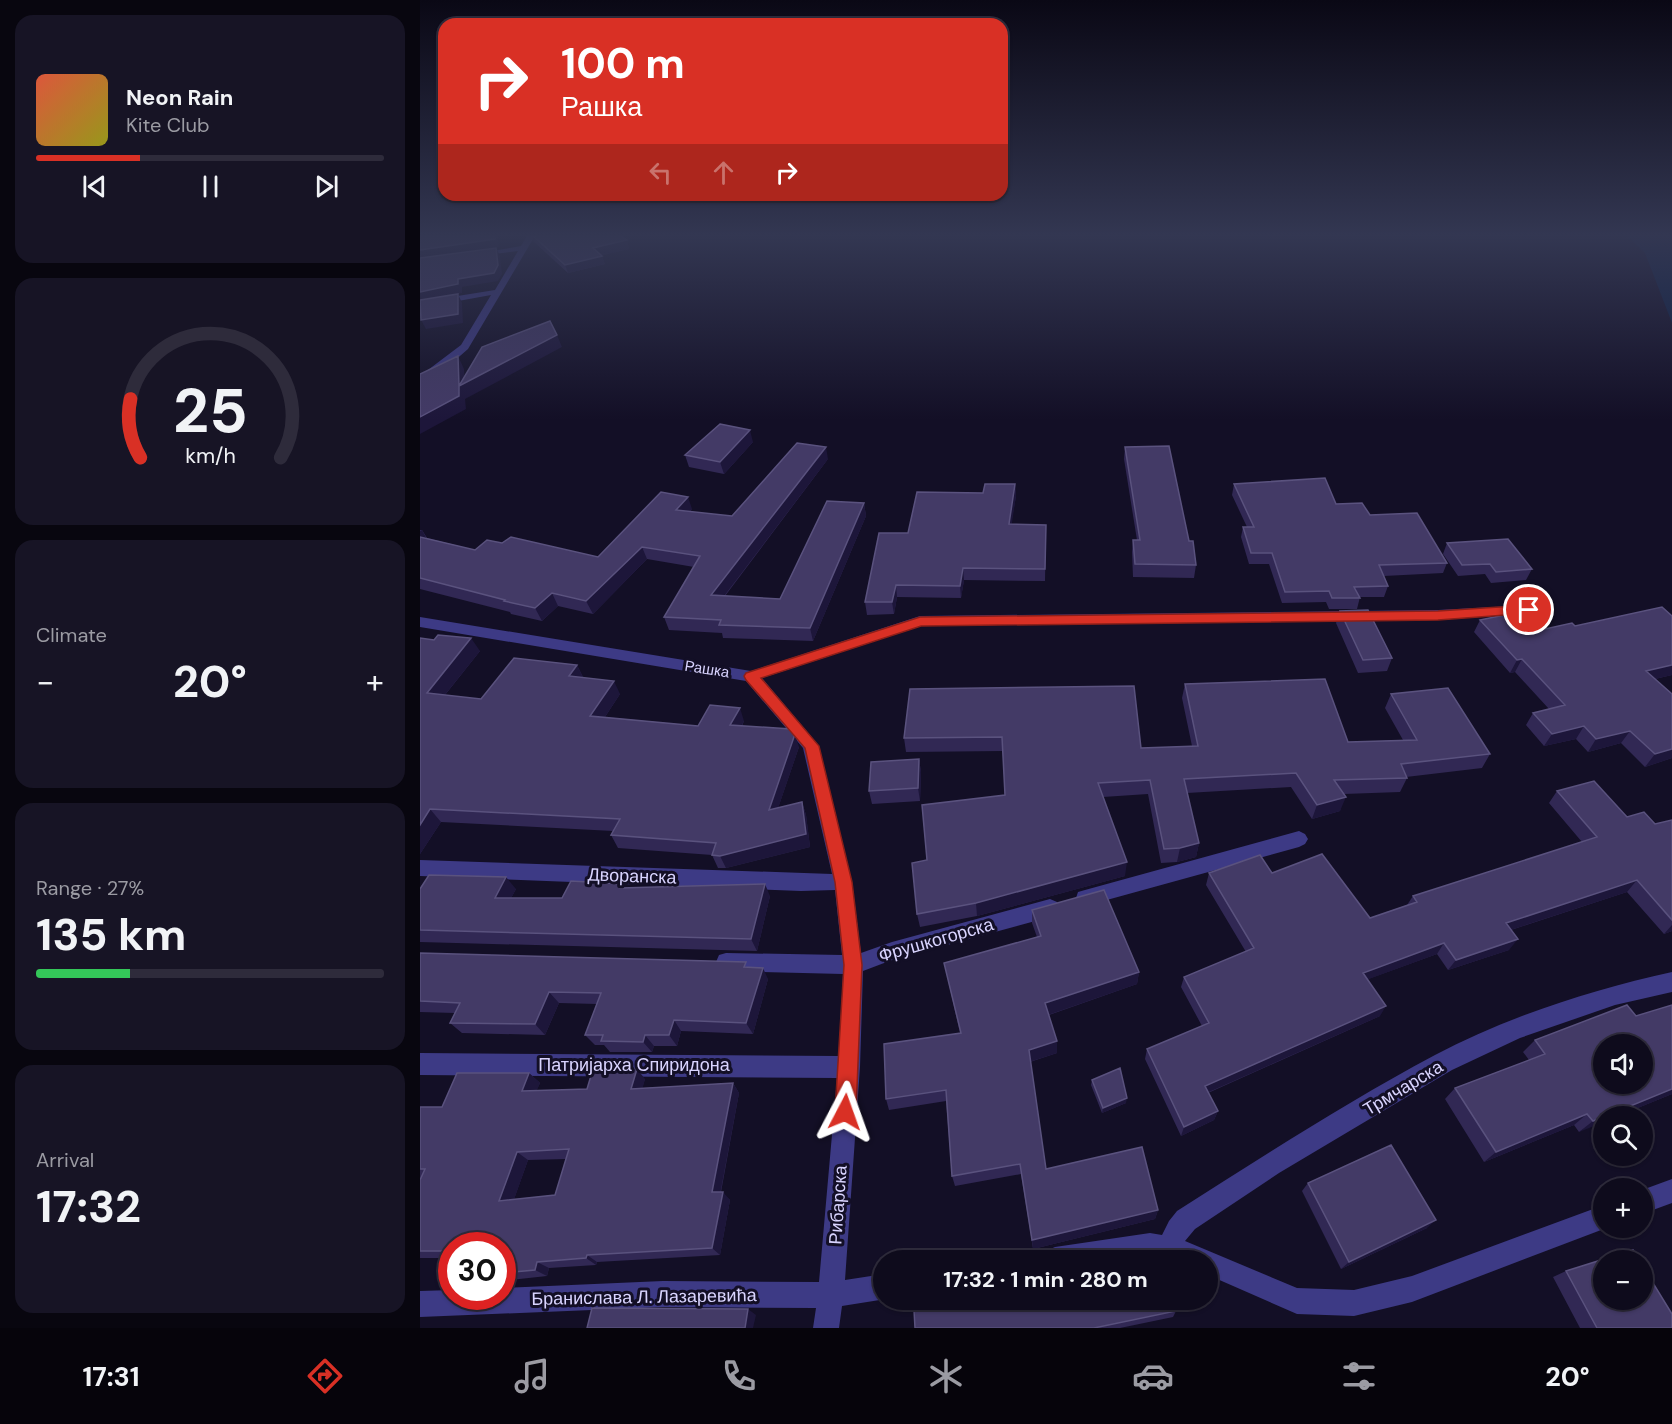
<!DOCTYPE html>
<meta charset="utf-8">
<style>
body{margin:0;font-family:"DM Sans",sans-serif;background:#171425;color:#f1f3f6;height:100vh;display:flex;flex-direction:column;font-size:22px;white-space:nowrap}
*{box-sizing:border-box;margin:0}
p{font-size:20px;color:#9b9ba3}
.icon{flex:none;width:33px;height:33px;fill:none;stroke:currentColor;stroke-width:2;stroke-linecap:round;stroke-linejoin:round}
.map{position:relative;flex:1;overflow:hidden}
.drawer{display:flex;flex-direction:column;gap:15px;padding:15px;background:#08060f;width:420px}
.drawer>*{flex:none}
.guide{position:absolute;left:18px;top:18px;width:570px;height:183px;border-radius:18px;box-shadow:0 2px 4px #0004,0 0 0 2px #2e2b3b;background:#d93025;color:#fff;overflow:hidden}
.controls{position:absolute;left:1173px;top:1034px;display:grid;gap:12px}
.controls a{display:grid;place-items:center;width:60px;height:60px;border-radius:50%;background:#0e0b1c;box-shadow:0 2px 4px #0004,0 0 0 2px #2e2b3b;font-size:30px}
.speed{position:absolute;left:18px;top:1232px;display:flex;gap:12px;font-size:30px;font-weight:700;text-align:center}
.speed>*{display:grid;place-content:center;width:78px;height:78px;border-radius:50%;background:#0e0b1c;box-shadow:0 2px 4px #0004,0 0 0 2px #2e2b3b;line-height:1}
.speed .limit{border:9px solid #d22;background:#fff;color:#111}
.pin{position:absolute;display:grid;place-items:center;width:51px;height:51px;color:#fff;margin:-26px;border:3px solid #fff;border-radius:50%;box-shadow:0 2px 6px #0007}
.me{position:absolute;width:66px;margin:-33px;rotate:4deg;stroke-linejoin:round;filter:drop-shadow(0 0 4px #0008)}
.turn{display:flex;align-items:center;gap:21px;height:126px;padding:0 24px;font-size:27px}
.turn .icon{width:78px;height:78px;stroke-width:2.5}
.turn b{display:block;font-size:42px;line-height:51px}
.lanes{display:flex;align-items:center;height:57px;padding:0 24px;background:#0003;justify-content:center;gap:30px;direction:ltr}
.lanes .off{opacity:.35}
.big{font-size:45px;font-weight:700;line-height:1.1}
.drawer .tile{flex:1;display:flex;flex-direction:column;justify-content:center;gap:9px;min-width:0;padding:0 21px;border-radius:18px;background:#171425}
.drawer .dial{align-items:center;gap:0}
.dial svg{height:156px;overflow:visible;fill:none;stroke:#2e2b3b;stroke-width:7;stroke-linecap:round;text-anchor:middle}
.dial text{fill:#f1f3f6;stroke:none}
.song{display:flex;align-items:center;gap:18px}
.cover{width:72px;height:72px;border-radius:9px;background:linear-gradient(135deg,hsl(10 70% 55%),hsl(60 70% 35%))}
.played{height:6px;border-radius:3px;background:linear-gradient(90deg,#d93025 30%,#2e2b3b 30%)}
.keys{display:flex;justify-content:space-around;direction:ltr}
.heat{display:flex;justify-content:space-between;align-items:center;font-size:33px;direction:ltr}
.charge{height:9px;border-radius:4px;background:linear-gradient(90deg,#34c759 27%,#2e2b3b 0)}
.trip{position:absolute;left:453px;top:1250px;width:345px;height:60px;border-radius:30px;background:#0e0b1c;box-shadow:0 2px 4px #0004,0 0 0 2px #2e2b3b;font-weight:700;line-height:60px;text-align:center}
.tabs{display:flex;height:96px;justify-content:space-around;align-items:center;background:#06040b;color:#9b9ba3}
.tabs .icon{width:42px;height:42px}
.tabs .current{color:#d93025}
.tabs b{font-size:27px;color:#f1f3f6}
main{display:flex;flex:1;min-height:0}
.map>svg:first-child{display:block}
.water{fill:#0a1f44}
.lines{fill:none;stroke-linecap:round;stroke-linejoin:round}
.minor{fill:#3d3a85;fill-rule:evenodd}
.wall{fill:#312854;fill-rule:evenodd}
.shaded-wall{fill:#1d163a}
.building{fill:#433a66;stroke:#5a527e;stroke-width:1.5;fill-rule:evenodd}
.route{fill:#d93025;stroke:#8d1f18;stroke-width:1.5}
.labels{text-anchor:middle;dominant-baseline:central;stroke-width:6;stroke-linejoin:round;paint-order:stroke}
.street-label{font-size:15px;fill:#d9d4ff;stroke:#130f26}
.near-street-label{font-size:18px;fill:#d9d4ff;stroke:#130f26}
</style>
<main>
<section class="drawer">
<div class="tile">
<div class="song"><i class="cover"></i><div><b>Neon Rain</b><p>Kite Club</p></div></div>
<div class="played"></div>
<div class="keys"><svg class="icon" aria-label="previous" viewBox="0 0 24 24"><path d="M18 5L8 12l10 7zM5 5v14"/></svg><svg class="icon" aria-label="pause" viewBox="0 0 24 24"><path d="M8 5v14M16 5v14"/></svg><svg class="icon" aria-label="next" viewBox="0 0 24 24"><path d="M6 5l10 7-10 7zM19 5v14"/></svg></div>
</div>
<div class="tile dial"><svg viewBox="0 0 100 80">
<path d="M14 69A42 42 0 1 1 86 69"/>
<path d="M14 69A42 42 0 0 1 9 39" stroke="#d93025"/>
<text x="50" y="56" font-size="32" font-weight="700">25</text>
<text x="50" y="72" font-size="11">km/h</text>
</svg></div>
<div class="tile"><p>Climate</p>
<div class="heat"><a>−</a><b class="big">20°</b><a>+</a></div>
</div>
<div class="tile"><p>Range · 27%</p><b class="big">135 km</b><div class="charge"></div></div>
<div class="tile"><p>Arrival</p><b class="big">17:32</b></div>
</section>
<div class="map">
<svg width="1252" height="1328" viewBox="0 0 1252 1328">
<rect width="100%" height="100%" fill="#130f26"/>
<path class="water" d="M1205 234 1252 235V323L1225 253Z"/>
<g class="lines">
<path class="minor" d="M108 234H116L48 349 25 369 0 383V376L41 345 71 295 0 308V302L75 290 98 251 59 256 55 254 101 246Z
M1109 605 1114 607 1116 610 1114 613 1018 620 501 626 342 678 399 746 432 882 441 953 472 942 630 899 637 902 640 908 637 914 630 917 472 960 443 971 440 1067 425 1280 464 1274V1299H466L422 1306 419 1328H393L396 1308 243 1307 0 1317V1291L32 1290V1296H82V1288L243 1281 399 1282 417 1078 0 1075V1053L419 1056 423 974 306 971 299 969 296 962 299 955 306 953 422 955 415 890 381 891 0 876V860L412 874 383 748 326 681 0 627V617L331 671 500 616 1018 610Z
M879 831 885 834 888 839 885 844 879 847 665 906 658 904 656 898 658 892 665 890Z
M1252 972V992L1195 1005 1100 1038 1032 1070 859 1173 775 1229 765 1241 877 1288 934 1290 992 1276 1184 1205V1227H1189L992 1302 934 1316 877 1314 788 1275V1260H741L730 1257 714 1260H622L626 1251 635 1247 730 1233 742 1235 749 1221 757 1211C842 1157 927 1102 1015 1055 1089 1016 1171 990 1252 972Z
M1252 1179V1203L1222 1214V1190Z"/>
</g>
<path class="wall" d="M111 234 207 240 209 249 181 255 185 264 148 273 114 242Z
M333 442 304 474 269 467 265 455Z
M705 447 769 541 776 565 774 578 713 577 712 552 713 540H717L704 459Z
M408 459 305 596 360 599 444 503 446 516 393 641 303 638 302 633 249 630 244 617 274 567 227 559 173 614 138 606 122 621 91 614 90 612 0 589V530H2L7 538 55 550 82 543 178 557 272 509 270 512 312 516Z
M595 484 596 496 591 524 626 525 625 581 544 580 541 598 477 597 474 614 447 615 445 602 488 533 563 493Z
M814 484 916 504 950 515 1027 563 1023 573 964 576 968 586 964 597H940L937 609H909L906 602 862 603 849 564H829L821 537 823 527H827L812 495Z
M1027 543 1112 569 1106 580 1071 583 1065 574 1038 576 1023 554Z
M920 611 972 658 967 671 938 673 916 623Z
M1252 616V675L1235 679 1252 694V758L1225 767 1201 743 1168 752 1156 739 1124 746 1106 725 1113 713 1129 709 1095 672 1090 673 1054 632 1060 620 1116 631Z
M0 638 60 651 25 695 61 699 157 665 163 677 200 694 185 717 278 726 324 721 322 726 379 747 358 808 382 802 386 815 390 847 306 868H298L292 855 198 848 191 835 193 831 21 822 0 854Z
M765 684 928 742 983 740 965 708 971 694 1070 754 1062 768 986 777 987 778 980 792 924 794 920 811 892 819 871 787 767 793 779 843 776 857 757 862 741 863 728 794 683 797 705 876 557 916 500 927 497 914 507 860 585 795 583 751 486 752 484 738 490 689 721 748 772 746 762 698Z
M499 759 501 772 500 801 452 804 449 791Z
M1137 791 1207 817 1235 824 1252 820V931L1244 934 1207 892 1091 930 1089 950 1028 970 1017 954 948 979 960 1016 788 1093 798 1111 794 1120 761 1136 725 1059 727 1049 782 1026 761 987 764 977 826 952 786 885 789 873H852L950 918 987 905 993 896 1162 842 1129 803Z
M204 888 350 896 337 951 0 942V889H96L91 898H142Z
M612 910 719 972 717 984 629 1015 637 1053 610 1062 626 1169 738 1210 735 1219 613 1249 601 1174 535 1186 532 1176 526 1101 469 1110 466 1099 540 1033 524 963 617 937 612 923Z
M0 953 328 967 348 979 333 1034 261 1031 257 1046H234L232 1052H190L184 1045H175L165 1035 177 1004 139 1003 125 1035 42 1033 30 1023 35 1013 0 1012Z
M1252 1005V1094L1198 1116H1184L1159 1132 1154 1125 1064 1162 1025 1099 1035 1088 1109 1060 1103 1052 1115 1040 1216 1016Z
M109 1073 120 1083 116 1091 167 1089 225 1079 222 1088 313 1083 319 1093 301 1192 310 1200 300 1255 177 1262 176 1265 129 1268 127 1276 82 1281V1245H32V1258H0V1107H22ZM146 1159 135 1195 94 1199 108 1160Z
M672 1080 706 1103 682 1113 671 1085Z
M888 1183 1007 1228 921 1269 882 1191Z
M1146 1271 1252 1314V1328H1160L1133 1277Z
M756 1311 753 1317 700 1328H495Z"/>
<path class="shaded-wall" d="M75 234H77L79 247 0 259V250Z
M207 240 209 249 176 257 173 248Z
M76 248 80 256 82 274 78 281 42 287V293L38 294 42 303 43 323 6 329 1 320 0 292 38 279Z
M182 256 185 264 148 273 145 265Z
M137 335 142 347 45 399 46 409 0 434V417L38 356 44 369 45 383Z
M330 430 333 442 304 474 300 462Z
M406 447 408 459 295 608 291 595Z
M595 484 596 496 590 536 589 524Z
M268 497 272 509 260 523 256 510Z
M444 503 446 516 393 641 390 628Z
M2 530 9 543 0 545V531Z
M222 547 227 559 173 614 166 601Z
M543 568 544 580 541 598 540 586Z
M476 585 477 597 474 614 472 602Z
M132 593 138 606 122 621 115 608Z
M51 638 60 651 16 706 7 693Z
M1102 659 1095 672 1090 673 1097 660Z
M157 665 164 679 149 676Z
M1252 665V675L1217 683 1226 671Z
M194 681 200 694 177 729 170 716Z
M320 708 324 721 315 738 310 725Z
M1164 726 1156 739 1124 746 1132 734Z
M1210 731 1201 743 1168 752 1176 739Z
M375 734 379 747 353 823 349 810Z
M1252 749V758L1225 767 1235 754Z
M499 759 501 772 500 801 498 788Z
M926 797 920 811 892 819 897 805Z
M382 802 386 815 390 847 306 868 300 856Z
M10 809 21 822 0 854V825Z
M779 843 776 857 757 862 760 848Z
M707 862 705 876 557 916 556 903Z
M86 877 96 889 85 910 75 898Z
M1217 880 1207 892 1078 934 1086 923Z
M345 884 350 896 337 951 331 939Z
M1252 925V931L1244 934Z
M1098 939 1089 950 1028 970 1036 960Z
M1024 943 1017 954 938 983 943 973Z
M343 968 348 979 333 1034 326 1023Z
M719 972 717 984 625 1016V1003Z
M129 992 139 1003 125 1035 115 1024Z
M966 1006 960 1016 782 1095 785 1086Z
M254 1020 261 1031 257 1046 249 1035Z
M225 1035 234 1046 232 1052 223 1042Z
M637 1041V1053L609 1062V1050Z
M217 1069 225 1079 220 1098 211 1089Z
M109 1073 120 1083 112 1101 102 1091Z
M313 1083 319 1093 299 1200 292 1192Z
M1252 1089V1094L1198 1116H1186Z
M707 1098 706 1103 682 1113 683 1108Z
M798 1111 794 1120 761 1136 764 1127Z
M1167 1114 1154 1125 1064 1162 1076 1152Z
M1184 1117V1122L1159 1132 1173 1121Z
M97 1152 108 1160 91 1208 79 1201Z
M303 1192 310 1200 300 1255 292 1248Z
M738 1210 735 1219 613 1249 612 1240Z
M1016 1220 1007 1228 921 1269 929 1262Z
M167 1255 177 1262 176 1265 166 1258Z
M117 1262 129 1268 127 1276 115 1270Z
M328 1309 336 1315 333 1328H325Z"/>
<path class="building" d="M0 234H75V239L0 250Z
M111 234H198L207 240 173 248 182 256 145 265Z
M76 248 78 265 74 273 38 279V284L0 292V258Z
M38 294V314L1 320 0 300Z
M130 321 137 335 39 386V396L0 417V374L38 356 39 386 62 347Z
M300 424 330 430 300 462 265 455Z
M377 443 406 447 291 595 360 599 407 501 444 503 390 628 299 625 301 620 244 617 280 556 222 547 166 601 132 593 115 608 84 601 85 600 0 578V537L55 550 67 540 82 543 91 537 178 557 241 492 268 497 256 510 312 516Z
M749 446 769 541H773L776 565 715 564 713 540H720L705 447Z
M905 478 916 504 942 503 950 515 997 513 1027 563 959 565 968 586 934 587 940 598H912L909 591 865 592 852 553H831L823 527H834L814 484Z
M565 484H595L589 524 626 525 625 569 543 568 540 586 476 585 472 602H445L459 533H488L497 492 563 493Z
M1088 539 1112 569 1076 572 1070 564 1042 565 1027 543Z
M1242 607 1252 616V665L1226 671 1252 694V749L1235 754 1210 731 1176 739 1164 726 1132 734 1113 713 1145 705 1102 659 1097 660 1060 620 1099 612 1116 631 1152 623 1155 626Z
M948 610 972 658 943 660 920 611Z
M18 635 51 638 7 693 61 699 94 658 157 665 149 676 194 681 170 716 278 726 290 705 320 708 310 725 371 729 375 734 349 810 382 802 386 834 300 856 292 855 296 843 191 835 200 819 10 809 0 825V638L14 640Z
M905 679 928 742 997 740 971 694 1028 688 1070 754 981 764 987 778 914 780 926 797 897 805 876 773 764 779 779 843 760 848 744 849 730 780 678 783 707 862 556 903 497 914 492 863 507 860 502 805 585 795 582 737 484 738 490 689 714 686 721 748 778 746 765 684Z
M499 759 498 788 449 791 451 762Z
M1174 781 1207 817 1224 812 1235 824 1252 820V920L1217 880 1086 923 1098 939 1036 960 1024 943 943 973 966 1006 785 1086 798 1111 764 1127 727 1049 789 1023 764 977 834 948 789 873 840 855 852 873 902 854 950 918 997 902 993 896 1177 837 1137 791Z
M9 875 86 877 75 898H142L151 881 202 884 200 888 345 884 331 939 0 930V889Z
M684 890 719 972 625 1003 637 1041 609 1050 626 1169 722 1147 738 1210 612 1240 600 1164 532 1176 526 1090 466 1099 464 1044 541 1033 524 963 621 936 612 910Z
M0 953 326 962 324 967 343 968 326 1023 254 1020 249 1035H225L223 1042 181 1041 183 1035H165L181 993 129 992 115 1024 30 1023 40 1003 0 1001Z
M1207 1005 1216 1016 1252 1005V1089L1186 1116H1184V1117L1173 1121 1167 1114 1076 1152 1035 1088 1125 1054 1115 1040ZM1184 1044H1222V1083H1184Z
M700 1068 707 1098 683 1108 672 1080Z
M173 1069H217L211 1089 313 1083 292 1192H303L292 1248 167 1255 166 1258 117 1262 115 1270 82 1273V1245H32V1251H0V1180L5 1169H0V1107H22L37 1073H109L102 1091 167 1089ZM149 1149 135 1195 79 1201 97 1152Z
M971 1145 1016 1220 929 1262 888 1183Z
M1213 1250 1219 1260H1184V1299H1222V1265L1252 1314V1328H1177L1146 1271Z
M549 1299H754L756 1311 674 1328H495L494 1310Z
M172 1308 328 1309 325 1328H167Z"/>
<linearGradient id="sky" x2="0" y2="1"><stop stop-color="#0a0815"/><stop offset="0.56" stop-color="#333752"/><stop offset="1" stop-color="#333752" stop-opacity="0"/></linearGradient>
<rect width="1252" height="420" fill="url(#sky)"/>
<path class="route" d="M1109 605 1116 610 1114 613 1018 620 501 626 341 678 399 746 432 882 442 965 436 1112 433 1120 425 1123 418 1120 415 1112 424 965 415 882 385 748 326 680 324 676 326 673 500 617 1018 611Z"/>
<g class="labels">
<g class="street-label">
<text transform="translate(287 669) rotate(9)">Рашка</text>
</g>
<g class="near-street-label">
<text transform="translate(212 876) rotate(2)">Дворанска</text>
<text transform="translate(516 940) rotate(-16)">Фрушкогорска</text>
<text x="214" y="1065">Патријарха Спиридона</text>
<text transform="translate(983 1088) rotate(-31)">Трмчарска</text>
<text transform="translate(418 1205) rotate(-86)">Рибарска</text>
<text transform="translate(224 1297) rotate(-1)">Бранислава Л. Лазаревића</text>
</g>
</g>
</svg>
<div class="controls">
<a><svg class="icon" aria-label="sound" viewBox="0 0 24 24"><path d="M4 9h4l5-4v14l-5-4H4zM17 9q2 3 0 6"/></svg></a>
<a><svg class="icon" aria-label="search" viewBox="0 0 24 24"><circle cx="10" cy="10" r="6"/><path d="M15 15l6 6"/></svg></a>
<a>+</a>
<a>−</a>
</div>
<div class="speed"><div class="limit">30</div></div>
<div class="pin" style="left:1109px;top:610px;background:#d93025"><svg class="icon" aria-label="arrive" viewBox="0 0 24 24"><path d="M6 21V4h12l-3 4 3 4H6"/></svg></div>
<svg class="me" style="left:425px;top:1112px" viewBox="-20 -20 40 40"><path d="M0-17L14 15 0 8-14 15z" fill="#d93025" stroke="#fff" stroke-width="4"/></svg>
<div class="trip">17:32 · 1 min · 280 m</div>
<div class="guide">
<div class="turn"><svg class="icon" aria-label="right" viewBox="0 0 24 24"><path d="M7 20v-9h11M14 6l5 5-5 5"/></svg><div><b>100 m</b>Рашка</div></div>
<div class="lanes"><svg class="icon off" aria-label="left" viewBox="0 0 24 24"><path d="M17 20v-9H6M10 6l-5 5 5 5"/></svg><svg class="icon off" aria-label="ahead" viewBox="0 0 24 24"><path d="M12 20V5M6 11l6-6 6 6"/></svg><svg class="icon" aria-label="right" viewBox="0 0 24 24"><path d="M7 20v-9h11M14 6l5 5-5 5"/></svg></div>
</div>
</div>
</main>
<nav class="tabs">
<b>17:31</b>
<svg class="icon current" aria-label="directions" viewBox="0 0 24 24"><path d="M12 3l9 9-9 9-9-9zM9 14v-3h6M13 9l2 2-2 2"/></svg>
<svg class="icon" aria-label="music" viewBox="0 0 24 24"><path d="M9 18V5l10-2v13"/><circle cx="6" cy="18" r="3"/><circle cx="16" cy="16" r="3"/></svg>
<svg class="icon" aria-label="phone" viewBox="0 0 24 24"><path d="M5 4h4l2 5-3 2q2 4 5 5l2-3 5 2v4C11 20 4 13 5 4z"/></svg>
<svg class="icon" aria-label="climate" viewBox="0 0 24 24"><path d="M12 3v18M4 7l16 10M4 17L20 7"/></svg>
<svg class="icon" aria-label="car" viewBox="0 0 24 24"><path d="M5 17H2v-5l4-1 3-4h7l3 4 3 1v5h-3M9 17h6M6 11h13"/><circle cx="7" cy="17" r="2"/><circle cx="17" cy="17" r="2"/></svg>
<svg class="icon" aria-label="filters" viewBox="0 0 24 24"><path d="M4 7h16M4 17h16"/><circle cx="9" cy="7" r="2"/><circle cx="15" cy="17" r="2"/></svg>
<b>20°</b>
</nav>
